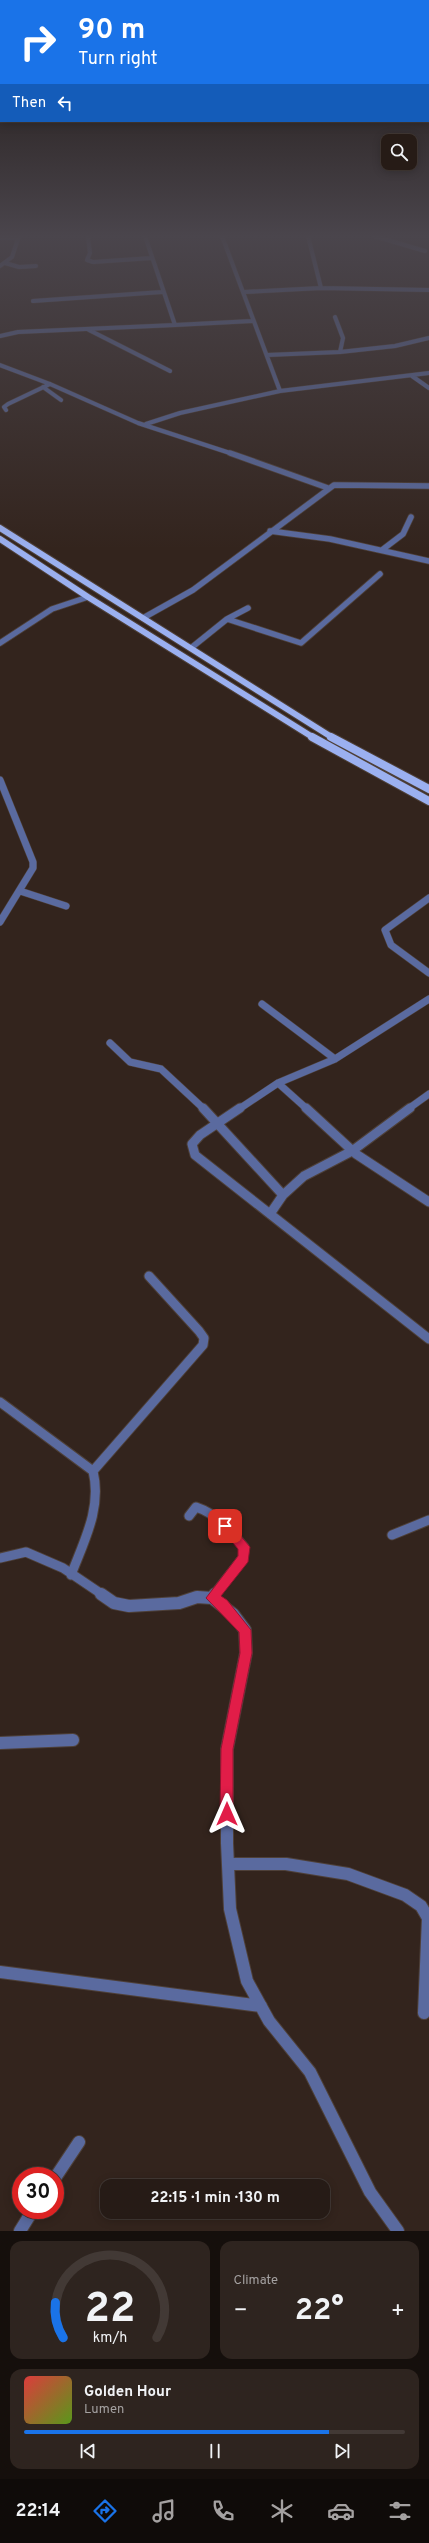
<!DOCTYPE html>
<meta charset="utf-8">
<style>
body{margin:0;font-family:Overpass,sans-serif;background:#2e241f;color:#f1f3f6;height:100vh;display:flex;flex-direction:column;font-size:15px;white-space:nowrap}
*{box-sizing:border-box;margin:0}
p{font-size:13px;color:#a4a1a1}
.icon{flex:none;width:22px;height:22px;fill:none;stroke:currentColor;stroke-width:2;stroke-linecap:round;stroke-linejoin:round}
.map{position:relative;height:2231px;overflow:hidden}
.side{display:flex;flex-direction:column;gap:10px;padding:10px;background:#150f0c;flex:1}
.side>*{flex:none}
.top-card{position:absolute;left:0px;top:0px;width:429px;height:122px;box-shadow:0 2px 10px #0003,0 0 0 1px #423935;background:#1a73e8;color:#fff;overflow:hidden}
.controls{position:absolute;left:381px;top:134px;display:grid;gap:8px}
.controls a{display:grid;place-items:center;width:36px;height:36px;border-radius:8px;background:#261b16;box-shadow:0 2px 10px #0003,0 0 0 1px #423935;font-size:20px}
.speed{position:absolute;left:12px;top:2167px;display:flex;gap:8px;font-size:20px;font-weight:700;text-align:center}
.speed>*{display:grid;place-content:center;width:52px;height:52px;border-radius:50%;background:#261b16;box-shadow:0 2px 10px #0003,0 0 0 1px #423935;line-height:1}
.speed .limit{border:6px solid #d22;background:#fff;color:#111}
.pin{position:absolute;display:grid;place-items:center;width:34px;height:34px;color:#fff;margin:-17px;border-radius:8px;box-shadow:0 2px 6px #0006}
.me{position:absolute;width:44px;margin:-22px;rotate:0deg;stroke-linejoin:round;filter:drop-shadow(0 0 3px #0008)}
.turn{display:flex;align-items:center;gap:14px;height:84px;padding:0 12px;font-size:18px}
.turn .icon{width:52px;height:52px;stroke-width:2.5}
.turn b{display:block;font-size:28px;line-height:34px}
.then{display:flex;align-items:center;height:38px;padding:0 12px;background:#0003;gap:8px;font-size:15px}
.big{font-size:30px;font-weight:700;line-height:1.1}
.side .tile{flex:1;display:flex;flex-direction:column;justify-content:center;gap:6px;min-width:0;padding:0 14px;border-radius:12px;background:#2e241f}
.side .dial{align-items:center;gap:0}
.dial svg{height:104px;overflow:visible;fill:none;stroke:#423935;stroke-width:7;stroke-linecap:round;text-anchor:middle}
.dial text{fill:#f1f3f6;stroke:none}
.song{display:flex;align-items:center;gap:12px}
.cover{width:48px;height:48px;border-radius:6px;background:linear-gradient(135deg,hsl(0 70% 55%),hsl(90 70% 35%))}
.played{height:4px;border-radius:2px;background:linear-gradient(90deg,#1a73e8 80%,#423935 80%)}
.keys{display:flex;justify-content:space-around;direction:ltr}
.heat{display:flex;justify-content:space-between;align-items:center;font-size:22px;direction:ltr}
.side .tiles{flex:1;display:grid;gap:10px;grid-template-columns:1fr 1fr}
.tile:last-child{grid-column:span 2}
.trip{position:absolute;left:100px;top:2179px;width:230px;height:40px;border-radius:12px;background:#261b16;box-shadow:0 2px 10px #0003,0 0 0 1px #423935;font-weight:700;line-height:40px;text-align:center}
.dock{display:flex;height:64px;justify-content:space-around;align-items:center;background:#0f0b09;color:#a4a1a1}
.dock .icon{width:28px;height:28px}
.dock .selected{color:#1a73e8}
.dock b{font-size:18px;color:#f1f3f6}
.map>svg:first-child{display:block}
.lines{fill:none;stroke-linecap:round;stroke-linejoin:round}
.street-far4-casing{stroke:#4e4039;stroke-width:5}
.street-far3-casing{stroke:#4e4039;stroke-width:7}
.street-far2-casing{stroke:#4e4039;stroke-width:8}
.street-far1-casing{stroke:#4e4039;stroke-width:11}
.street-casing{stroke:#4e4039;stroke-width:14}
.primary-far1-casing{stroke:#4e4039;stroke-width:8}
.primary-casing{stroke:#4e4039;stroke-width:10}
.street-far4{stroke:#5a6a9f;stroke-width:4}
.street-far3{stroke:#5a6a9f;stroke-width:5.5}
.street-far2{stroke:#5a6a9f;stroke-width:7}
.street-far1{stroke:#5a6a9f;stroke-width:9}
.street{stroke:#5a6a9f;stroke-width:12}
.primary-far1{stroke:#9bb0f0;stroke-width:6}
.primary{stroke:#9bb0f0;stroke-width:8}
.route{fill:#e11d48;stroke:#92132f}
</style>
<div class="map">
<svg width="429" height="2231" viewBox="0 0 429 2231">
<rect width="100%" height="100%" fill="#33241d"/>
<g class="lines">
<g class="street-far4-casing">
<path id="street-far4" d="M88 236 90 253 87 260 93 262 152 258
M145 236 175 325 252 321
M308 236 321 288
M374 236 425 251
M0 238H19
M5 263 19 267 36 266
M0 266 12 257 19 236
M244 292 321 288 429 290
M33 301 162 292
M89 330 170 371
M0 336 18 332 175 325
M340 352 395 346 429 338
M267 355 340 352 343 338 335 317
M0 365 50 384 138 423 233 454
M412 376 429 388
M43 387 61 400
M280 391 429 373
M6 410 4 407 8 404 50 384
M146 424 180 413 280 391 222 236"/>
</g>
<g class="street-far3-casing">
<path id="street-far3" d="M230 453 328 488
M270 531 330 539 429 561
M382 550 403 534 411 517
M143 618 193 590 334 485 429 486
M227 619 301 643 380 574
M0 643 52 609 88 597
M191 648 227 619 248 608"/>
</g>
<g class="street-far2-casing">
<path id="street-far2" d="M0 780 33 862V868L0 922
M20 891 66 906
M429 898 385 930 391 945 429 973
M262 1004 335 1059
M110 1043 130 1062 161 1069 204 1109
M278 1083 307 1109
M239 1109 278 1083 335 1059 429 999
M408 1109 429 1094"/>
</g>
<g class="street-far1-casing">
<path id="street-far1" d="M203 1108 283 1195
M240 1108 200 1135 192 1144 195 1155 429 1339
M306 1108 356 1154 429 1202
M270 1214 283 1195 304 1176 352 1151 410 1108
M0 1402 93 1471C102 1508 84 1541 71 1575
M93 1471 203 1345 204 1338 199 1331 149 1276
M189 1516 196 1507C217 1514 230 1530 244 1547L243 1558 214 1595
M392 1535 429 1520
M0 1558 26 1552 63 1568 103 1595"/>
</g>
<g class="street-casing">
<path id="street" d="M101 1594 114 1603 129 1606 179 1603 197 1597 212 1598 233 1614 245 1630 246 1653 227 1749V1843L230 1909 247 1981 269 2021 310 2072 370 2192 398 2231
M212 1598 215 1594
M0 1743 73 1740
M228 1864H286L348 1874 405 1895 421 1906 428 1918 424 2013
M0 1972 261 2006
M55 2178 79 2142
M20 2231 33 2210"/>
</g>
<g class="primary-far1-casing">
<path id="primary-far1" d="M0 528 333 738
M0 539 88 597 314 738"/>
</g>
<g class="primary-casing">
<path id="primary" d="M312 737 429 801
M331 737 429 789"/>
</g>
<use href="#street-far4" class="street-far4"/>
<use href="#street-far3" class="street-far3"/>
<use href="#street-far2" class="street-far2"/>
<use href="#street-far1" class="street-far1"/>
<use href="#street" class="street"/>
<use href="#primary-far1" class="primary-far1"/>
<use href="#primary" class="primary"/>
</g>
<linearGradient id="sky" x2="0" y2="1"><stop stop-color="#1c1410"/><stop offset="0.43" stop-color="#4a454c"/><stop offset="1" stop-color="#4a454c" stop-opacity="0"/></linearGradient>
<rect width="429" height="549" fill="url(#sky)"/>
<path class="route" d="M225 1520 229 1522 250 1547 248 1562 221 1596 227 1600 251 1630 252 1653 233 1749V1814L232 1819 227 1821 222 1819 220 1814 221 1749 240 1653 239 1632 206 1598 238 1556V1549L219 1526Z"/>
</svg>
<div class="controls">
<a><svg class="icon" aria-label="search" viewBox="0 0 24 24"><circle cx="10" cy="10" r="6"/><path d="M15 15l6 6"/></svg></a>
</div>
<div class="speed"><div class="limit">30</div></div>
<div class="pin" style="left:225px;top:1526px;background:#d93025"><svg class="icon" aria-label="arrive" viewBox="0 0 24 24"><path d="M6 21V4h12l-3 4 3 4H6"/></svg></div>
<svg class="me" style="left:227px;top:1814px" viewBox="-20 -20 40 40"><path d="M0-17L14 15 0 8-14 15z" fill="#e11d48" stroke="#fff" stroke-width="4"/></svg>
<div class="trip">22:15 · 1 min · 130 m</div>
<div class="top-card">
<div class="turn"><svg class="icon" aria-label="right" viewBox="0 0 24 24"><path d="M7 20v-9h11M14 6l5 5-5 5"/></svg><div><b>90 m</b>Turn right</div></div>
<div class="then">Then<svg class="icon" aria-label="left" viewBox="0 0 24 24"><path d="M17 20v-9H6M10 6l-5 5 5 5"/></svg></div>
</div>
</div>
<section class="side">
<div class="tiles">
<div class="tile dial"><svg viewBox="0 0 100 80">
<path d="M14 69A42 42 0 1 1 86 69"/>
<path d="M14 69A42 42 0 0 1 8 42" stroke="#1a73e8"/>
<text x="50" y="56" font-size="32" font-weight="700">22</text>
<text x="50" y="72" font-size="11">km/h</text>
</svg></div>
<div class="tile"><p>Climate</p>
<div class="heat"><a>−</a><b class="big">22°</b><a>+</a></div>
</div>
<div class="tile">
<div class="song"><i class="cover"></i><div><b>Golden Hour</b><p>Lumen</p></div></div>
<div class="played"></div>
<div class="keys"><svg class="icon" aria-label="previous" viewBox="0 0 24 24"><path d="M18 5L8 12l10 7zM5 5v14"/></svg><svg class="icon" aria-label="pause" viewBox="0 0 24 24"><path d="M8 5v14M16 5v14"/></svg><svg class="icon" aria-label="next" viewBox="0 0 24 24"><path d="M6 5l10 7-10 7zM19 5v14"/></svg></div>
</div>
</div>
</section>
<nav class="dock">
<b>22:14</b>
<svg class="icon selected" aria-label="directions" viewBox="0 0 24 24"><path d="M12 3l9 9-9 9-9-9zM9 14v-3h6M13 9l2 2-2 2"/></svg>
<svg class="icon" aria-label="music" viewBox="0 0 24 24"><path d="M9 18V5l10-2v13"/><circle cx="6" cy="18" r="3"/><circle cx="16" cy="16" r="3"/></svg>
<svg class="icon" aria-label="phone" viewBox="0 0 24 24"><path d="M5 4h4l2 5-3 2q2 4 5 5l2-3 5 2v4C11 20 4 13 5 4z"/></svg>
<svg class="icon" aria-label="climate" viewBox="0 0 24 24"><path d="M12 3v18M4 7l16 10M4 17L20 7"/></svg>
<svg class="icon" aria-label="car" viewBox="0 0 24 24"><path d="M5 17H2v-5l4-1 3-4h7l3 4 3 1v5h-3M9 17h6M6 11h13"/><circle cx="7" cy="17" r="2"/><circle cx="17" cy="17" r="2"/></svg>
<svg class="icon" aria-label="filters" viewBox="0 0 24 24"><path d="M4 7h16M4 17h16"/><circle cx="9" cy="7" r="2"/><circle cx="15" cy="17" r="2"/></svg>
</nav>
